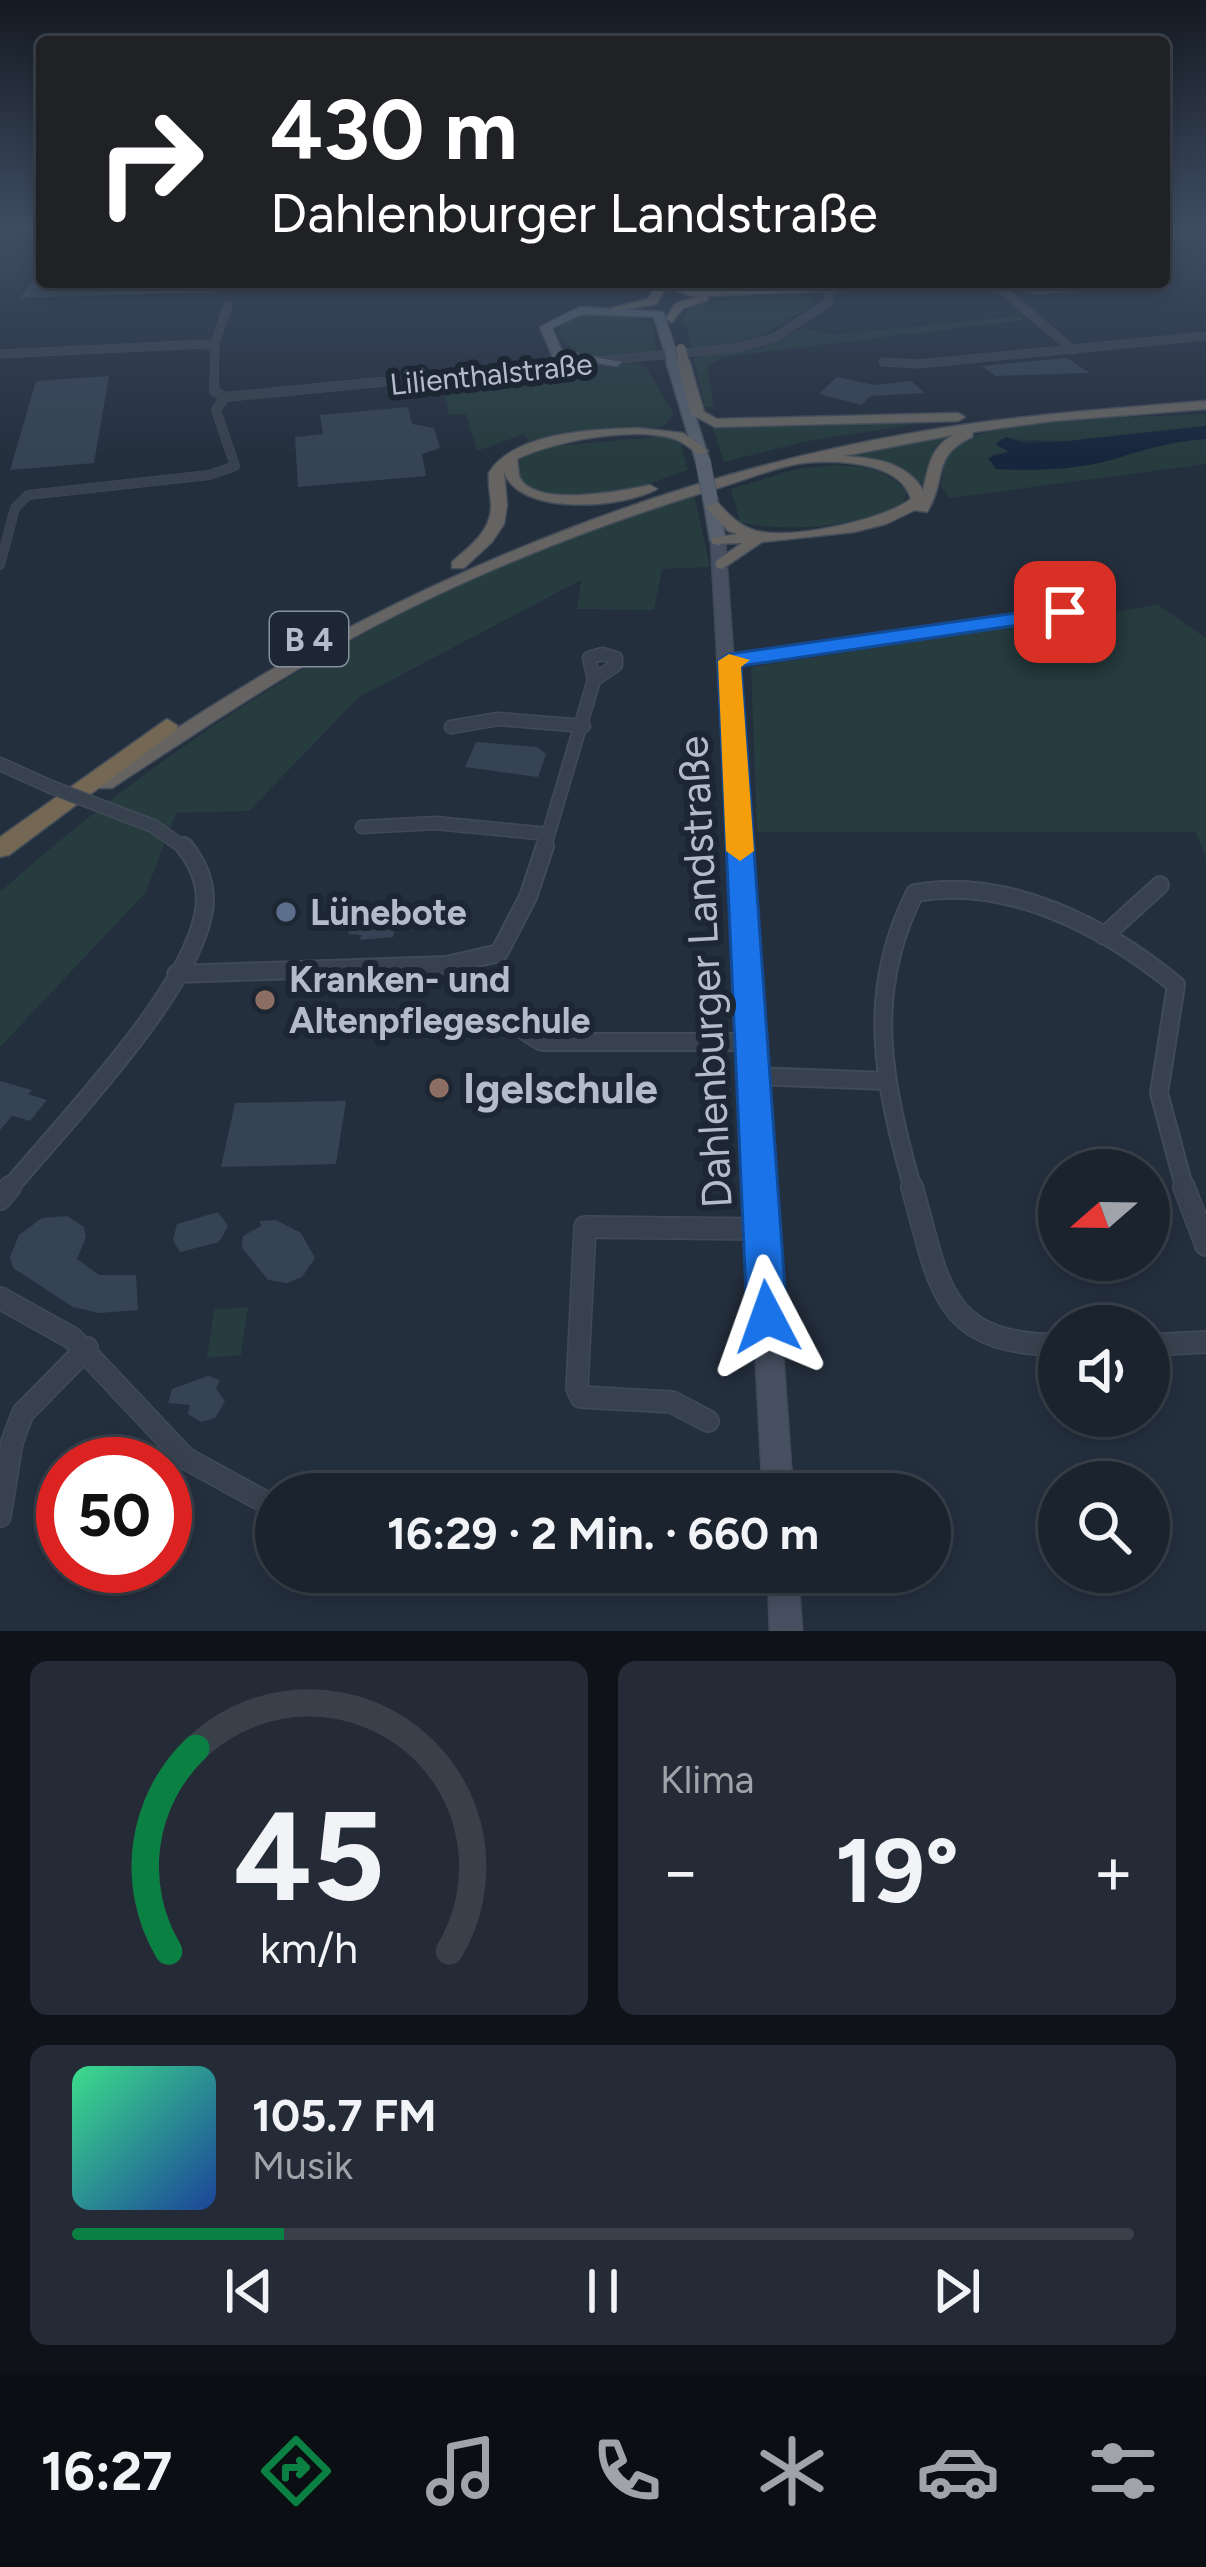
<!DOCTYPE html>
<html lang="de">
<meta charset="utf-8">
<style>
body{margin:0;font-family:Figtree,sans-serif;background:#242b36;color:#f1f3f6;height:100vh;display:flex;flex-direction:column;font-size:45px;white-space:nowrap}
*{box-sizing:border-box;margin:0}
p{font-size:39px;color:#a0a4aa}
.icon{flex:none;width:66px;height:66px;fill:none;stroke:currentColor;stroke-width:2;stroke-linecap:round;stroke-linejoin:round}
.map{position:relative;height:1631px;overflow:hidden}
.side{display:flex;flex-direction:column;gap:30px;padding:30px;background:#0f1319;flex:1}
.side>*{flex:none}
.top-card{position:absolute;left:36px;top:36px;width:1134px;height:252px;border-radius:12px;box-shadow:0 6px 18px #0003,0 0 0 3px #39404a;background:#202124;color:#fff;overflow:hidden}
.needle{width:78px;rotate:250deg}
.fabs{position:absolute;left:1038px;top:1149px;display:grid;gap:24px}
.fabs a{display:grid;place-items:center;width:132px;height:132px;border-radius:50%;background:#1b232e;box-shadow:0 6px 18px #0003,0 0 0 3px #39404a;font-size:60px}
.speed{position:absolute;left:36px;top:1437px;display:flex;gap:24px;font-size:60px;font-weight:700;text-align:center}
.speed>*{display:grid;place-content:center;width:156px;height:156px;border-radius:50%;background:#1b232e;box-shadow:0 6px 18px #0003,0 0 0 3px #39404a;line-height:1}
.speed .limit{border:18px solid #d22;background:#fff;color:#111}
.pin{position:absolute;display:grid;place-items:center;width:102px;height:102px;color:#fff;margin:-51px;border-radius:24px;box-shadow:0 6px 18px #0006}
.me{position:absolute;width:132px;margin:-66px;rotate:356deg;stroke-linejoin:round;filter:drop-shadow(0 0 9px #0008)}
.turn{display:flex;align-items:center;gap:42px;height:252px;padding:0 36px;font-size:54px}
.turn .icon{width:156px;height:156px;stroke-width:2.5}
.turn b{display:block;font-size:84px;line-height:102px}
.big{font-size:90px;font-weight:700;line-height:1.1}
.side .widget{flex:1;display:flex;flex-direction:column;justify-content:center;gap:18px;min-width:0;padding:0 42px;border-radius:18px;background:#242b36}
.side .dial{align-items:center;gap:0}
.dial svg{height:312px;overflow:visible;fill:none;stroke:#39404a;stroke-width:7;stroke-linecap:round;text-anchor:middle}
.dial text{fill:#f1f3f6;stroke:none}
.song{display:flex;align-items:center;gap:36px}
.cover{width:144px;height:144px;border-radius:18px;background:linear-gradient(135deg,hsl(150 70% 55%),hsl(220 70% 35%))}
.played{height:12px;border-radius:6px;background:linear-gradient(90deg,#0b8043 20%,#39404a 20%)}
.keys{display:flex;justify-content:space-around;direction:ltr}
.heat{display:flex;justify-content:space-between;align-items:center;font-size:66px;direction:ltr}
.side .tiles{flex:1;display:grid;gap:30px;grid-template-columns:1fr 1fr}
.widget:last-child{grid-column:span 2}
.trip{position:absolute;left:255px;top:1473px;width:696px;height:120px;border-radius:60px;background:#1b232e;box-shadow:0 6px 18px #0003,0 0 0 3px #39404a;font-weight:700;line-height:120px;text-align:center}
.tab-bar{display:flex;height:192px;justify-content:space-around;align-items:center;background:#0b0e12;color:#a0a4aa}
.tab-bar .icon{width:84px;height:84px}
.tab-bar .active{color:#0b8043}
.tab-bar b{font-size:54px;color:#f1f3f6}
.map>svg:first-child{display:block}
.green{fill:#263c3f}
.water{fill:#17263c}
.building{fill:#364354}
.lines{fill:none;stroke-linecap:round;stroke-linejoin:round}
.minor-far4-casing{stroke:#414a57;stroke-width:9}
.minor-far3-casing{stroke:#414a57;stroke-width:10}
.minor-far2-casing{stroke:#414a57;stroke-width:15}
.minor-far1-casing{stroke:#414a57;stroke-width:20}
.minor-casing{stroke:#414a57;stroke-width:24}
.secondary-casing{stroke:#414a57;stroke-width:3}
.primary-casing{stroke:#414a57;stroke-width:3}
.trunk-casing{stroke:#434c59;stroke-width:3}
.motorway-casing{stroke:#434c59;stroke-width:3}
.minor-far4{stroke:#38414e;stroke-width:8}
.minor-far3{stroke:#38414e;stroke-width:9}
.minor-far2{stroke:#38414e;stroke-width:12}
.minor-far1{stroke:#38414e;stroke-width:16}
.minor{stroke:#38414e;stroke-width:21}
.secondary{fill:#465061;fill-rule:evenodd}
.primary{fill:#56606e;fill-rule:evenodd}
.trunk{fill:#656462;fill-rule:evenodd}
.motorway{fill:#746855;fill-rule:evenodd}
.minor-bridge-casing{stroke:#414a57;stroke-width:15;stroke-linecap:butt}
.primary-bridge-far1-casing{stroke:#414a57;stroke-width:12;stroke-linecap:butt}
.primary-bridge-casing{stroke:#414a57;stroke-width:16;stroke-linecap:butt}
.trunk-bridge-casing{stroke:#434c59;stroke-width:12;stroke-linecap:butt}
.minor-bridge{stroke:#38414e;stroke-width:12}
.primary-bridge-far1{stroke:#56606e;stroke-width:10}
.primary-bridge{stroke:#56606e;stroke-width:15}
.trunk-bridge{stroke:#656462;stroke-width:10}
.route{fill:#1a73e8;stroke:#114b97;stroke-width:3}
.slow{fill:#f59e0b}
.service-dot{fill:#5c6f8a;stroke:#1d2633;stroke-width:4.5}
.education-dot{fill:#8d6e63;stroke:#1d2633;stroke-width:4.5}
.labels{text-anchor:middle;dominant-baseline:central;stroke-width:12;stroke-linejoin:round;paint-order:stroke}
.far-street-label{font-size:30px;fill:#b4bcc9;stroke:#1d2633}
.shield{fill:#1d2633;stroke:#878f9c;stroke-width:3}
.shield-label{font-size:33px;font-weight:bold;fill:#b4bcc9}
.poi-label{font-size:36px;font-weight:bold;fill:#b4bcc9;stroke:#1d2633;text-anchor:start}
.near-street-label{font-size:42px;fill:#b4bcc9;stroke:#1d2633}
.near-poi-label{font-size:42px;font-weight:bold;fill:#b4bcc9;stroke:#1d2633;text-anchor:start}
</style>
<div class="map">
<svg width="1206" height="1631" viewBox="0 0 1206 1631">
<rect width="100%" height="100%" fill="#242f3e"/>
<path class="green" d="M791 293 811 297 812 305 759 337 693 351 683 318 691 304Z
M624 314 652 324 657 352C619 356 584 368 558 335L560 323 591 314Z
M1021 316 1024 320 723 357 707 366 714 407H705L693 357 763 348 803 328 832 335Z
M637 363 646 367 674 414 664 426 529 442 524 434 477 451 466 414 449 415 442 384Z
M1206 414V426L1068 441 1000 439 997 446 1011 451 991 455 996 469C1077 473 1129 444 1206 439V464L950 498 941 487 947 449C1000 412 1138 419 1206 414Z
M944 420 807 441 724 462 713 428Z
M960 432C932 447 928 456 926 487L900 468 826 458Z
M667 436 681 444 688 470C642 486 558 521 518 477L520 458 544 447Z
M833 465C863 466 887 469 907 492L903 504C856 526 791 534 740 522L731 489 797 469Z
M694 494 710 567 662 569 654 610 577 609 581 580 359 697 249 811 176 813 146 892 0 1047V892C154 755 332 638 522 556 578 532 637 515 694 494Z
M1158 605 1206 638V858L1196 832H757L751 667Z
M248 1307 241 1355 207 1358 214 1310Z"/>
<path class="water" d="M1206 426V439C1171 441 1144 450 1111 460 1074 470 1034 471 996 469L988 458 1009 452 996 444 1006 437 1025 443 1068 441Z"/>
<path class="building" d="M42 267V282H215L211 292 20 298Z
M1023 282H1098V289L1035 295 1020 286Z
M1067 358 1090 373 995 376 982 366Z
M109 376 94 463 10 470 36 381Z
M837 377 874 385 911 381 925 393 871 396 861 405 819 394Z
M408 407 412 424 434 428 440 448 422 454 426 476 298 487 295 437 323 434 320 415Z
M476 742 537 747 546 754 538 777 465 767Z
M356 909 400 911 393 937 360 940 361 935 348 934Z
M0 1081 32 1090 28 1094 47 1100 30 1121 12 1116 0 1130Z
M338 1101H346L336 1164 221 1167 235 1103Z
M218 1212 228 1226 219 1242 180 1252 173 1240 177 1224Z
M67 1216 84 1227 86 1237 77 1259 99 1275H136L138 1310 99 1313 73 1307 13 1268 10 1257 19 1235 42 1218Z
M276 1220 301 1233 315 1258 302 1277 287 1283 268 1280 242 1248 243 1236 261 1226 260 1221Z
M208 1376 220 1380 216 1389 225 1401 215 1418 201 1422 188 1414 190 1405 168 1403 172 1389Z"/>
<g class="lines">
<g class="minor-far4-casing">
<path id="minor-far4" d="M993 282 1073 350
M822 288 908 282
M214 346 228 305
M0 354 205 344 215 348 214 385
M883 362 919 364 1206 336
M349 385 735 348 774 338 829 302 828 287"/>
</g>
<g class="minor-far3-casing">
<path id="minor-far3" d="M214 382V391L225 397
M225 397 380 382
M0 565 15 508 28 495 209 475 235 466 216 410 225 397"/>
</g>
<g class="minor-far2-casing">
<path id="minor-far2" d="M602 654 616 658V665L594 680 589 658Z
M729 661 1065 612
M451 727 498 719 584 726
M0 764 51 787
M106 808 153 826 186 849
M362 827 435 823 548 834
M544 849 594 680"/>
</g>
<g class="minor-far1-casing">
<path id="minor-far1" d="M1104 936 1160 885
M176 974 447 965 499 953 528 897 545 846
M527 1033 542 1042H751
M753 1076 886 1081
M8 1190C63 1124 186 997 203 916 209 890 200 866 184 846
M913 1190C884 1084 863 995 915 893 1008 876 1106 927 1176 985L1159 1093 1185 1190"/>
</g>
<g class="minor-casing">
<path id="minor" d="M912 1187C940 1285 939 1344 1059 1345
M1184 1187 1206 1245
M0 1199 10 1187
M0 1298 72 1338 185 1458 276 1508
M1149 1345 1206 1342
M708 1421 672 1402 581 1397 577 1388 585 1227 761 1229
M0 1516 12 1442 23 1413 87 1348"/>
</g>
<g class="secondary-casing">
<path id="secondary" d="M718 537 725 541 793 1494H763L711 541Z
M768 1572H798L802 1631H770Z"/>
</g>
<g class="primary-casing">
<path id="primary" d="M580 307 663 312 676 350 670 354 664 350 654 317 582 314 552 328 562 351 622 362 616 366 565 358 567 362 561 371H553L555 362 540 327Z
M672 357 678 361 710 462 708 465 696 462 666 361Z
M710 494 717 498 726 541 718 546 710 541 703 498Z"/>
</g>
<g class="trunk-casing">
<path id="trunk" d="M659 282H671L692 290 817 285 822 288 817 291 708 296V300L683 308 672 322 666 319 675 304 699 296 687 295Z
M654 289 664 291 656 304 617 311 611 308 648 299Z
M683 356 689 360 704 412 717 419 958 413 965 417 958 421 715 427 691 414 677 360Z
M1206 401V409L1053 421 973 432 972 437C930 457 948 478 927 512L915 510 886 524 854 532 762 542 722 569 716 567V561L742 543 712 544V538L738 534 728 531 706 507V501H716C730 516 742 529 762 532 797 538 883 520 911 499 901 464 846 461 818 462 787 462 751 478 721 487 599 524 480 570 367 630 279 677 196 733 112 788H98L95 784C109 769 129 759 147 748 190 719 233 692 278 666 474 556 685 473 907 434 1006 416 1106 409 1206 401ZM953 435C930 448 929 466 923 490 906 462 875 458 844 456Z
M638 428 683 433 708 451 701 455C693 451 686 444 677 440 637 425 555 441 517 459 518 464 518 473 520 478 536 508 623 491 650 485L657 489C623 508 520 517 504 472L507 505 504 524 492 542 464 568H452V562C470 546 493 530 491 503 490 492 488 484 489 473 513 432 596 429 638 428Z"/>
</g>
<g class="motorway-casing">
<path id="motorway" d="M167 719 178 726 175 731 9 855 0 857V837Z"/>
</g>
<use href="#minor-far4" class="minor-far4"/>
<use href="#minor-far3" class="minor-far3"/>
<use href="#minor-far2" class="minor-far2"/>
<use href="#minor-far1" class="minor-far1"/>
<use href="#minor" class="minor"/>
<use href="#secondary" class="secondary"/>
<use href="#primary" class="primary"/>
<use href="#trunk" class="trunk"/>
<use href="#motorway" class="motorway"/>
<g class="minor-bridge-casing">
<path id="minor-bridge" d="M51 787 106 808"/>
</g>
<g class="primary-bridge-far1-casing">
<path id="primary-bridge-far1" d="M670 350 672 361"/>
</g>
<g class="primary-bridge-casing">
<path id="primary-bridge" d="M703 462 710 498"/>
</g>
<g class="trunk-bridge-casing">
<path id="trunk-bridge" d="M681 349 683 360"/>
</g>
<use href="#minor-bridge" class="minor-bridge"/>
<use href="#primary-bridge-far1" class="primary-bridge-far1"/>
<use href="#primary-bridge" class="primary-bridge"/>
<use href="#trunk-bridge" class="trunk-bridge"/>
</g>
<linearGradient id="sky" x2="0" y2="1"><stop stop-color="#141a22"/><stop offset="0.5" stop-color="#3f4d63"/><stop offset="1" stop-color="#3f4d63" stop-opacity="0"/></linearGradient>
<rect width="1206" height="457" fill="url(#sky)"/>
<path class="route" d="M1065 606 1076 612 1073 617 741 666 787 1317 781 1330 767 1335 753 1330 747 1317 718 661 729 654Z"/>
<path class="slow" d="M729 654 750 660 741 667 754 851 740 861 726 851 718 661Z"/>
<circle class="service-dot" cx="286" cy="912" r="12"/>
<g class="education-dot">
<circle cx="265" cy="1000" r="12"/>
<circle cx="439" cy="1088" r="12"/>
</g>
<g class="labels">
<g class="far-street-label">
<text transform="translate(491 374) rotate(-6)">Lilienthalstraße</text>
</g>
<rect class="shield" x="270" y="612" width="78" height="54" rx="9"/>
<g class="shield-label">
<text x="309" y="639">B 4</text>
</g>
<g class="poi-label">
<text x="310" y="912">Lünebote</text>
<text x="289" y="979">Kranken- und<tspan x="289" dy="41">Altenpflegeschule</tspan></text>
</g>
<g class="near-street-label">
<text transform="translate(705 972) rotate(-93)">Dahlenburger Landstraße</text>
</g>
<g class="near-poi-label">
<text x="463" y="1088">Igelschule</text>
</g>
</g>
</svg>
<div class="fabs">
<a><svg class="needle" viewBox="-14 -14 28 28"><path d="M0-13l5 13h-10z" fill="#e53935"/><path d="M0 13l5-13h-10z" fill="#a0a4aa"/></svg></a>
<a><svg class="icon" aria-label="sound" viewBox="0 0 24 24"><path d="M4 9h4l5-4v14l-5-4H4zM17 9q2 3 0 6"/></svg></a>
<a><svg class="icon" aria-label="search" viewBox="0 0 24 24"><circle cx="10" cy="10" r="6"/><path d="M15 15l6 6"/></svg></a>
</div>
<div class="speed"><div class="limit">50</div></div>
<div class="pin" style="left:1065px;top:612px;background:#d93025"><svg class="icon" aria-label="arrive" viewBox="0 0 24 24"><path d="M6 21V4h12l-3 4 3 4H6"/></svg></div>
<svg class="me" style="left:767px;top:1317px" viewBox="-20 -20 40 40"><path d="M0-17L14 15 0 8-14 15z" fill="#1a73e8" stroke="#fff" stroke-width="4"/></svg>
<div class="trip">16:29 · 2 Min. · 660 m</div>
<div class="top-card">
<div class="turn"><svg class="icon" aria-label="right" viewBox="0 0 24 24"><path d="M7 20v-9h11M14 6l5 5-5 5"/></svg><div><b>430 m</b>Dahlenburger Landstraße</div></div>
</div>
</div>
<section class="side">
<div class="tiles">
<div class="widget dial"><svg viewBox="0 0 100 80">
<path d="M14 69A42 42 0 1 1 86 69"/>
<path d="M14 69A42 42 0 0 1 21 17" stroke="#0b8043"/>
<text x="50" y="56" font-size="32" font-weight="700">45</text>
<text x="50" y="72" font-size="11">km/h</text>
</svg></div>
<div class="widget"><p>Klima</p>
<div class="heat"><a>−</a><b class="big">19°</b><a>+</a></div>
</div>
<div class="widget">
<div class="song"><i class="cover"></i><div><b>105.7 FM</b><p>Musik</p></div></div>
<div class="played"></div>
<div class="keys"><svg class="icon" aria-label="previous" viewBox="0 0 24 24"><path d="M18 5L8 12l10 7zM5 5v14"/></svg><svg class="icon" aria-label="pause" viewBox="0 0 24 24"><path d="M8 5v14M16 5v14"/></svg><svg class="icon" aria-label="next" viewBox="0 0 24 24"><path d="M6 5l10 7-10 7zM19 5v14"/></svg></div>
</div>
</div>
</section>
<nav class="tab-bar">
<b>16:27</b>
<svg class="icon active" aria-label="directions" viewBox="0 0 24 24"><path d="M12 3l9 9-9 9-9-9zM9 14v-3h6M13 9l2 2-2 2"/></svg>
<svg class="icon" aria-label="music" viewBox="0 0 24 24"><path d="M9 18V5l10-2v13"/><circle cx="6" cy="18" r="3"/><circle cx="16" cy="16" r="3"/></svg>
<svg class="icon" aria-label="phone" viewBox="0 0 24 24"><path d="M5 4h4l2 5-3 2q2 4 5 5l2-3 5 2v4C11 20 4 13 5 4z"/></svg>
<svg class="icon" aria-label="climate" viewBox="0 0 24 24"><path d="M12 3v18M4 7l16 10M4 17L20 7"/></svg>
<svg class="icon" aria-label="car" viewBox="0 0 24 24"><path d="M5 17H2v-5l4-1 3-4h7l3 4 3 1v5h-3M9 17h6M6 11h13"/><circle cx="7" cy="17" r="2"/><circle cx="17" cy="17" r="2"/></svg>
<svg class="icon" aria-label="filters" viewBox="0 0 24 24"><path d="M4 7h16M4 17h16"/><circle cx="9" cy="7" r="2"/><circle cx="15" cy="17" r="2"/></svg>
</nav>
